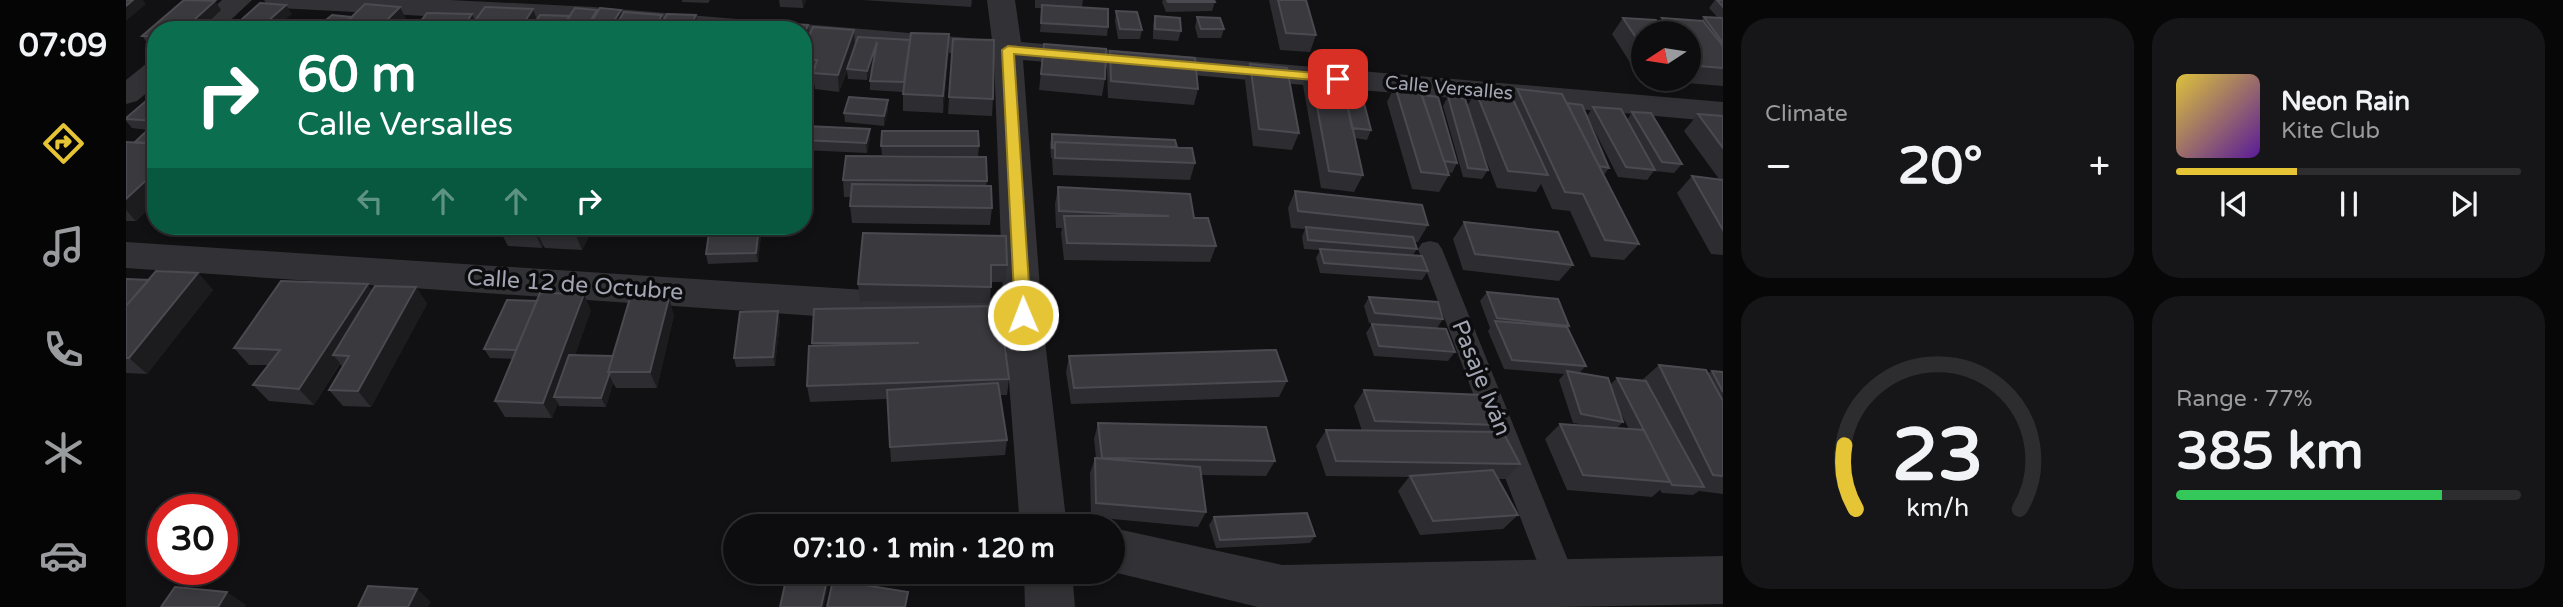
<!DOCTYPE html>
<meta charset="utf-8">
<style>
body{margin:0;font-family:"Varela Round",sans-serif;background:#161517;color:#f1f3f6;height:100vh;display:flex;flex-direction:column;font-size:26px;white-space:nowrap}
*{box-sizing:border-box;margin:0}
p{font-size:23px;color:#9a9b9e}
.icon{flex:none;width:38px;height:38px;fill:none;stroke:currentColor;stroke-width:2;stroke-linecap:round;stroke-linejoin:round}
.map{position:relative;flex:1;overflow:hidden}
.drawer{display:flex;flex-direction:column;gap:18px;padding:18px;background:#070708;width:840px}
.drawer>*{flex:none}
.hud{position:absolute;left:21px;top:21px;width:665px;height:214px;border-radius:28px;box-shadow:0 4px 10px #0003,0 0 0 2px #2d2c2e;background:#0b6e4f;color:#fff;overflow:hidden}
.needle{width:46px;rotate:258deg}
.tools{position:absolute;left:1505px;top:21px;display:grid;gap:14px}
.tools a{display:grid;place-items:center;width:70px;height:70px;border-radius:50%;background:#0d0c0e;box-shadow:0 4px 10px #0003,0 0 0 2px #2d2c2e;font-size:35px}
.speed{position:absolute;left:21px;top:494px;display:flex;gap:14px;font-size:35px;font-weight:700;text-align:center}
.speed>*{display:grid;place-content:center;width:91px;height:91px;border-radius:50%;background:#0d0c0e;box-shadow:0 4px 10px #0003,0 0 0 2px #2d2c2e;line-height:1}
.speed .limit{border:10px solid #d22;background:#fff;color:#111}
.pin{position:absolute;display:grid;place-items:center;width:60px;height:60px;color:#fff;margin:-30px;border-radius:14px;box-shadow:0 4px 10px #0006}
.me{position:absolute;width:77px;margin:-38px;rotate:359deg;stroke-linejoin:round;filter:drop-shadow(0 0 5px #0008)}
.turn{display:flex;align-items:center;gap:24px;height:147px;padding:0 35px;font-size:32px}
.turn .icon{width:91px;height:91px;stroke-width:2.5}
.turn b{display:block;font-size:49px;line-height:60px}
.lanes{display:flex;align-items:center;height:66px;padding:0 35px;background:#0003;justify-content:center;gap:35px;direction:ltr}
.lanes .off{opacity:.35}
.big{font-size:52px;font-weight:700;line-height:1.1}
.drawer .widget{flex:1;display:flex;flex-direction:column;justify-content:center;gap:10px;min-width:0;padding:0 24px;border-radius:28px;background:#161517}
.drawer .dial{align-items:center;gap:0}
.dial svg{height:182px;overflow:visible;fill:none;stroke:#2d2c2e;stroke-width:7;stroke-linecap:round;text-anchor:middle}
.dial text{fill:#f1f3f6;stroke:none}
.song{display:flex;align-items:center;gap:21px}
.cover{width:84px;height:84px;border-radius:10px;background:linear-gradient(135deg,hsl(50 70% 55%),hsl(270 70% 35%))}
.played{height:7px;border-radius:4px;background:linear-gradient(90deg,#e5c435 35%,#2d2c2e 35%)}
.keys{display:flex;justify-content:space-around;direction:ltr}
.heat{display:flex;justify-content:space-between;align-items:center;font-size:38px;direction:ltr}
.charge{height:10px;border-radius:5px;background:linear-gradient(90deg,#34c759 77%,#2d2c2e 0)}
.drawer .tiles{flex:1;display:grid;gap:18px;grid-template-columns:repeat(2,1fr)}
.trip{position:absolute;left:597px;top:514px;width:402px;height:70px;border-radius:35px;background:#0d0c0e;box-shadow:0 4px 10px #0003,0 0 0 2px #2d2c2e;font-weight:700;line-height:70px;text-align:center}
main{display:flex;flex:1;min-height:0}
.dock{display:flex;flex-direction:column;width:126px;justify-content:space-around;align-items:center;background:#050506;color:#9a9b9e}
.dock .icon{width:49px;height:49px}
.dock .on{color:#e5c435}
.dock b{font-size:32px;color:#f1f3f6}
.map>svg:first-child{display:block}
.lines{fill:none;stroke-linecap:round;stroke-linejoin:round}
.service{fill:#323236;fill-rule:evenodd}
.minor{fill:#323236;fill-rule:evenodd}
.wall{fill:#2d2c30;fill-rule:evenodd}
.shaded-wall{fill:#1c1b1e}
.building{fill:#39393e;stroke:#4a4a50;stroke-width:2}
.route{fill:#e5c435;stroke:#957f22;stroke-width:2}
.labels{text-anchor:middle;dominant-baseline:central;stroke-width:7;stroke-linejoin:round;paint-order:stroke}
.far-street-label{font-size:19px;fill:#a2a5b2;stroke:#0c0b0d}
.street-label{font-size:23px;fill:#a2a5b2;stroke:#0c0b0d}
</style>
<main>
<nav class="dock">
<b>07:09</b>
<svg class="icon on" aria-label="directions" viewBox="0 0 24 24"><path d="M12 3l9 9-9 9-9-9zM9 14v-3h6M13 9l2 2-2 2"/></svg>
<svg class="icon" aria-label="music" viewBox="0 0 24 24"><path d="M9 18V5l10-2v13"/><circle cx="6" cy="18" r="3"/><circle cx="16" cy="16" r="3"/></svg>
<svg class="icon" aria-label="phone" viewBox="0 0 24 24"><path d="M5 4h4l2 5-3 2q2 4 5 5l2-3 5 2v4C11 20 4 13 5 4z"/></svg>
<svg class="icon" aria-label="climate" viewBox="0 0 24 24"><path d="M12 3v18M4 7l16 10M4 17L20 7"/></svg>
<svg class="icon" aria-label="car" viewBox="0 0 24 24"><path d="M5 17H2v-5l4-1 3-4h7l3 4 3 1v5h-3M9 17h6M6 11h13"/><circle cx="7" cy="17" r="2"/><circle cx="17" cy="17" r="2"/></svg>
</nav>
<div class="map">
<svg width="1597" height="607" viewBox="0 0 1597 607">
<rect width="100%" height="100%" fill="#111012"/>
<g class="lines">
<path class="service" d="M1304 241 1312 243 1316 249 1452 585 1447 596 1436 600 1425 596 1420 585 1292 249 1296 243Z"/>
<path class="minor" d="M96 0H126L94 30H63Z
M138 0H324L467 7 646 22 656 24 660 30C491 30 321 16 152 8L142 6Z
M861 0H889L895 42 1597 102V122L897 60 916 315 941 527H894L879 329 0 268V242L877 299 868 57 677 40V30H664L667 26 677 24 866 40Z
M30 61V85L11 101 0 104V80L20 64Z
M987 528 1156 565 1597 556V604L1432 607H1132L987 572Z
M898 572H946L949 607H899Z"/>
</g>
<path class="wall" d="M556 0H584L582 3 556 2Z
M653 0H680L677 8 654 7Z
M736 0H846L845 7Z
M909 0H957L956 7 982 27 981 36 914 32 916 8H909Z
M1037 0H1088L1089 2 1086 11 1040 12 1036 2Z
M1143 0H1180L1190 35 1184 52 1154 50Z
M1589 0H1597V86L1560 83 1557 79H1563V33H1517V79H1557L1551 86 1517 83 1486 34 1497 18 1532 24 1536 18 1575 21 1578 17 1592 18 1583 8Z
M89 1 95 10 74 30H30V46L23 45 16 36Z
M990 11 1016 30 1014 39H992L989 21Z
M1029 16 1055 31 1052 41 1027 39V25Z
M1071 17 1098 29 1095 38H1072L1069 27Z
M682 25 683 37 729 46 784 40 823 34V51L817 113 777 111V92L744 90V81L747 65 741 80 722 79 721 71 713 92 689 89 687 77 677 76V30Z
M918 44 979 79 976 96 913 90Z
M984 51 1072 89 1068 105 982 98 981 68Z
M1124 64 1173 133 1166 150 1127 146 1119 81Z
M1184 69 1216 82 1245 130 1241 140 1229 138 1237 175 1228 192 1195 188 1177 85Z
M1269 86 1295 95 1331 163 1326 173 1322 172 1323 175 1313 192 1286 189 1261 102Z
M1392 89 1441 103 1483 168 1478 175 1513 244 1498 260 1465 257 1444 211 1426 209 1415 184 1410 192 1371 188 1352 139 1362 170 1356 179 1337 177 1317 106 1322 96 1341 106 1350 92 1386 98Z
M823 97 867 99 866 116 822 114Z
M762 100V110L758 126 719 122 718 113Z
M30 101V202L10 221H0V142H9L22 130 6 128 0 121V118Z
M1467 107 1501 120 1506 112 1556 164 1548 173 1528 171 1521 180 1492 177 1461 116Z
M1572 114 1597 116V255L1585 254 1551 193 1566 176 1593 179 1558 131Z
M744 129V138L741 153 677 150V136Z
M926 134 1051 147 1069 163 1064 180 927 175 926 158H925L924 144Z
M755 146H853L852 156 756 155Z
M717 180 861 181 860 186 866 208 864 225 726 223 724 206 725 197H718Z
M932 187 1068 218 1090 246 1084 262 938 260 935 233 936 228H930L929 204Z
M1169 191 1302 225 1292 242H1288L1291 249 1287 255 1302 271 1296 280 1194 273 1190 258 1194 250 1178 249 1176 237 1179 229 1165 228 1162 208Z
M1338 222 1447 265 1433 281 1337 270 1327 239Z
M129 226H268L262 234 223 231 220 227 216 233 181 231 180 233 153 231 150 227Z
M324 226H350L344 236H329Z
M468 226 456 250 419 248 417 245 416 248 382 246 373 229Z
M584 226H636L632 262 582 264 580 254Z
M737 233 881 265 879 282H865L864 303 734 301 732 284Z
M72 273 87 290 21 374 0 373V279L23 280Z
M290 287 301 304 245 407 217 406 203 390 217 367 214 364 188 405 143 401 127 385 142 365H123L108 348 247 290Z
M1361 292 1443 326 1442 328 1460 366 1453 373 1484 385 1491 378 1516 380 1533 365 1582 373 1586 371 1597 372V494L1573 491 1567 495 1536 493 1534 490 1526 497 1441 490 1419 439 1434 424 1460 425 1447 423 1433 380 1438 374 1378 369 1362 331 1364 328 1354 301ZM1493 410 1503 429 1491 428 1497 422Z
M1243 297 1317 319 1311 328 1243 323 1238 306Z
M688 309 883 379 881 395H873L881 440 879 455 765 462 761 399 684 402 681 386 686 346Z
M465 310 449 355 487 356 548 315 531 388H490L487 383 480 407 433 406 432 403 426 418 379 417 369 401 387 359 364 358 358 349Z
M654 320 649 366 610 367 608 358Z
M1246 324 1329 352 1322 361 1248 356 1240 333Z
M943 356 1161 381 1153 397 945 404 940 372Z
M1238 390 1371 425 1366 432 1394 464 1379 479H1372L1392 515 1377 529 1294 535 1272 491 1283 477 1200 476 1190 446 1200 430 1236 431 1228 406Z
M972 423 1149 461 1140 476 1075 475 1080 512 1072 527 965 517 964 473 969 458H970L968 439Z
M1088 517 1189 536 1184 543 1090 548 1083 525Z"/>
<path class="shaded-wall" d="M7 0H17L20 4 0 21V6Z
M676 0H680L677 8Z
M89 1 95 10 74 30H57Z
M160 5 166 14 148 30H132Z
M274 7 282 23 276 30H251Z
M407 9 413 25 410 30H393Z
M495 10 499 26 497 30H482Z
M346 14 353 30H335Z
M536 15 540 30H528Z
M570 15 573 30H562Z
M682 25 684 42 677 58V37Z
M728 30 729 47 713 92 712 75Z
M823 34V51L817 113V96Z
M751 42V51L741 80V71Z
M762 100V110L758 126V116Z
M744 129V138L741 153 740 143Z
M30 171V202L10 221 0 210V199Z
M175 226H178L181 231 180 233Z
M211 226H220V227L216 233Z
M257 226H268L262 234Z
M340 226H350L344 236 339 227Z
M410 226H426L411 231 417 245 416 248 408 231Z
M453 226H468L456 250 449 233Z
M633 226H636L632 262 630 253Z
M72 273 87 290 21 374 3 358Z
M242 284 254 301 207 355 214 363 188 405 173 389Z
M290 287 301 304 245 407 232 391Z
M458 294 465 310 434 397H428L432 403 426 418 417 403Z
M543 298 548 315 531 388 524 372Z
M652 311 654 320 649 366 647 357Z
M483 374 487 383 480 407 475 398Z
M701 580 702 587 698 607H695Z
M291 589 305 602 302 607H282Z
M101 592 120 605 119 607H92Z"/>
<path class="building" d="M0 0H7L0 6Z
M58 0 89 1 57 30H30V37L16 36Z
M1041 0H1088L1089 2H1042Z
M1152 0H1180L1190 35 1160 33Z
M1591 0H1597V7Z
M134 3 160 5 132 30H104Z
M239 4 274 7 251 30H212Z
M916 5 982 9V27L915 23Z
M359 7 407 9 393 30H342Z
M449 8 471 10 459 30H434Z
M474 8 495 10 482 30H460Z
M990 11 1011 12 1016 30 994 29Z
M498 12 536 15 528 30H487Z
M301 13 346 14 335 30H288Z
M541 14 570 15 562 30H532Z
M206 15 226 17 212 30H188Z
M414 15 444 16 434 30H404Z
M1029 16 1054 18 1055 31 1029 29Z
M1071 17 1094 18 1098 29H1075Z
M1578 17 1597 18V43Z
M1497 18 1530 20 1539 33H1517V48Z
M1536 18 1577 21 1597 46V68L1573 66 1563 53V33H1548Z
M646 23 682 25 677 37V30H643Z
M569 27 587 28 586 30H568Z
M603 27 637 30H602Z
M687 27 728 30 712 75 687 73 691 60 677 59V50Z
M785 33 823 34 817 96 777 94Z
M732 37 784 40 778 82 744 81 751 42 741 71 721 69Z
M827 39 868 40 867 99 823 97Z
M918 44 980 49 979 79 915 74Z
M984 51 1069 58 1072 89 985 81Z
M1124 64 1161 68 1173 133 1133 129Z
M1184 69 1214 71 1237 175 1203 171Z
M1216 82 1233 84 1245 130 1226 128Z
M1269 86 1293 88 1323 175 1295 172Z
M1391 89 1436 94 1513 244 1479 240 1457 194 1439 192Z
M1350 92 1385 95 1422 175 1382 171Z
M1296 95 1312 97 1331 163 1318 161Z
M1322 96 1339 99 1362 170 1342 168Z
M723 97 762 100 758 116 718 113Z
M20 101H30V121L0 119V118Z
M1441 103 1456 105 1483 168 1473 166Z
M1467 107 1495 109 1529 170 1500 167Z
M1506 112 1525 113 1556 164 1536 162Z
M1572 114 1597 116V148Z
M30 122V144L9 142Z
M680 126 744 129 740 143 677 140Z
M756 131H852L853 146H755Z
M926 134 1049 140 1051 147 929 142 928 148H926Z
M0 142 30 144V171L0 199Z
M929 142 1066 148 1069 163 929 158Z
M720 156 860 157 861 181 717 180Z
M1566 176 1597 180V230Z
M726 184 865 186 866 208 724 206Z
M932 187 1064 194 1068 218H1082L1090 246 941 243 938 216H1043L933 211Z
M1169 191 1296 205 1302 225 1172 211Z
M1338 222 1432 232 1447 265 1349 254Z
M375 226H410L408 231 373 229Z
M414 226H453L449 233 411 231Z
M584 226H633L630 253 580 254Z
M1180 227 1287 237 1291 249 1182 240Z
M737 233 880 236 881 265H865V287L732 284Z
M1194 249 1296 256 1302 271 1198 263Z
M30 271 72 273 3 358H0V306Z
M0 279 23 280 0 306Z
M155 281 242 284 173 389 127 385 154 350 108 348Z
M249 286 290 287 232 391 203 390 223 356 207 355Z
M1361 292 1432 299 1443 326 1371 318Z
M414 293 458 294 417 403 369 401Z
M1243 297 1312 302 1317 319 1249 313Z
M504 298H543L524 372H482Z
M381 300 411 301 390 350 358 349Z
M874 306 883 379 681 386 683 346 793 343H686L688 309Z
M652 311 647 357 608 358 614 312Z
M1369 321 1441 327 1460 366 1386 360Z
M1246 324 1320 329 1329 352 1253 346Z
M1150 350 1161 381 948 388 943 356Z
M443 355 487 356 482 372H484L475 398 428 397Z
M1533 365 1580 370 1597 401V476L1587 475Z
M1441 371 1482 378 1497 422 1455 414Z
M1586 371 1597 372V392Z
M1491 378 1520 381 1578 487 1546 485Z
M872 383 881 440 764 447 761 390Z
M1238 390 1358 395 1371 425 1249 421Z
M972 423 1140 427 1149 461 976 458Z
M1434 424 1518 430 1544 482 1457 475Z
M1200 430 1377 432 1394 464 1210 461Z
M969 458 1074 467 1080 512 970 503Z
M1367 470 1392 515 1307 521 1284 476Z
M1181 513 1189 536 1094 540 1088 517Z
M661 575 701 580 695 607H654Z
M707 580 782 592 779 607H701Z
M242 586 291 589 282 607H232Z
M49 587 101 592 92 607H35Z"/>
<path class="route" d="M882 46 1212 75 1218 79 1212 82 888 54 905 315 897 321 889 315 876 50Z"/>
<g class="labels">
<g class="far-street-label">
<text transform="translate(1323 88) rotate(5)">Calle Versalles</text>
</g>
<g class="street-label">
<text transform="translate(449 285) rotate(4)">Calle 12 de Octubre</text>
<text transform="translate(1355 378) rotate(68)">Pasaje Iván</text>
</g>
</g>
</svg>
<div class="tools">
<a><svg class="needle" viewBox="-14 -14 28 28"><path d="M0-13l5 13h-10z" fill="#e53935"/><path d="M0 13l5-13h-10z" fill="#9a9b9e"/></svg></a>
</div>
<div class="speed"><div class="limit">30</div></div>
<div class="pin" style="left:1212px;top:79px;background:#d93025"><svg class="icon" aria-label="arrive" viewBox="0 0 24 24"><path d="M6 21V4h12l-3 4 3 4H6"/></svg></div>
<svg class="me" style="left:897px;top:315px" viewBox="-20 -20 40 40"><circle r="17" fill="#e5c435" stroke="#fff" stroke-width="3"/><path d="M0-11L8 9 0 5-8 9z" fill="#fff"/></svg>
<div class="trip">07:10 · 1 min · 120 m</div>
<div class="hud">
<div class="turn"><svg class="icon" aria-label="right" viewBox="0 0 24 24"><path d="M7 20v-9h11M14 6l5 5-5 5"/></svg><div><b>60 m</b>Calle Versalles</div></div>
<div class="lanes"><svg class="icon off" aria-label="left" viewBox="0 0 24 24"><path d="M17 20v-9H6M10 6l-5 5 5 5"/></svg><svg class="icon off" aria-label="ahead" viewBox="0 0 24 24"><path d="M12 20V5M6 11l6-6 6 6"/></svg><svg class="icon off" aria-label="ahead" viewBox="0 0 24 24"><path d="M12 20V5M6 11l6-6 6 6"/></svg><svg class="icon" aria-label="right" viewBox="0 0 24 24"><path d="M7 20v-9h11M14 6l5 5-5 5"/></svg></div>
</div>
</div>
<section class="drawer">
<div class="tiles">
<div class="widget"><p>Climate</p>
<div class="heat"><a>−</a><b class="big">20°</b><a>+</a></div>
</div>
<div class="widget">
<div class="song"><i class="cover"></i><div><b>Neon Rain</b><p>Kite Club</p></div></div>
<div class="played"></div>
<div class="keys"><svg class="icon" aria-label="previous" viewBox="0 0 24 24"><path d="M18 5L8 12l10 7zM5 5v14"/></svg><svg class="icon" aria-label="pause" viewBox="0 0 24 24"><path d="M8 5v14M16 5v14"/></svg><svg class="icon" aria-label="next" viewBox="0 0 24 24"><path d="M6 5l10 7-10 7zM19 5v14"/></svg></div>
</div>
<div class="widget dial"><svg viewBox="0 0 100 80">
<path d="M14 69A42 42 0 1 1 86 69"/>
<path d="M14 69A42 42 0 0 1 9 41" stroke="#e5c435"/>
<text x="50" y="56" font-size="32" font-weight="700">23</text>
<text x="50" y="72" font-size="11">km/h</text>
</svg></div>
<div class="widget"><p>Range · 77%</p><b class="big">385 km</b><div class="charge"></div></div>
</div>
</section>
</main>
